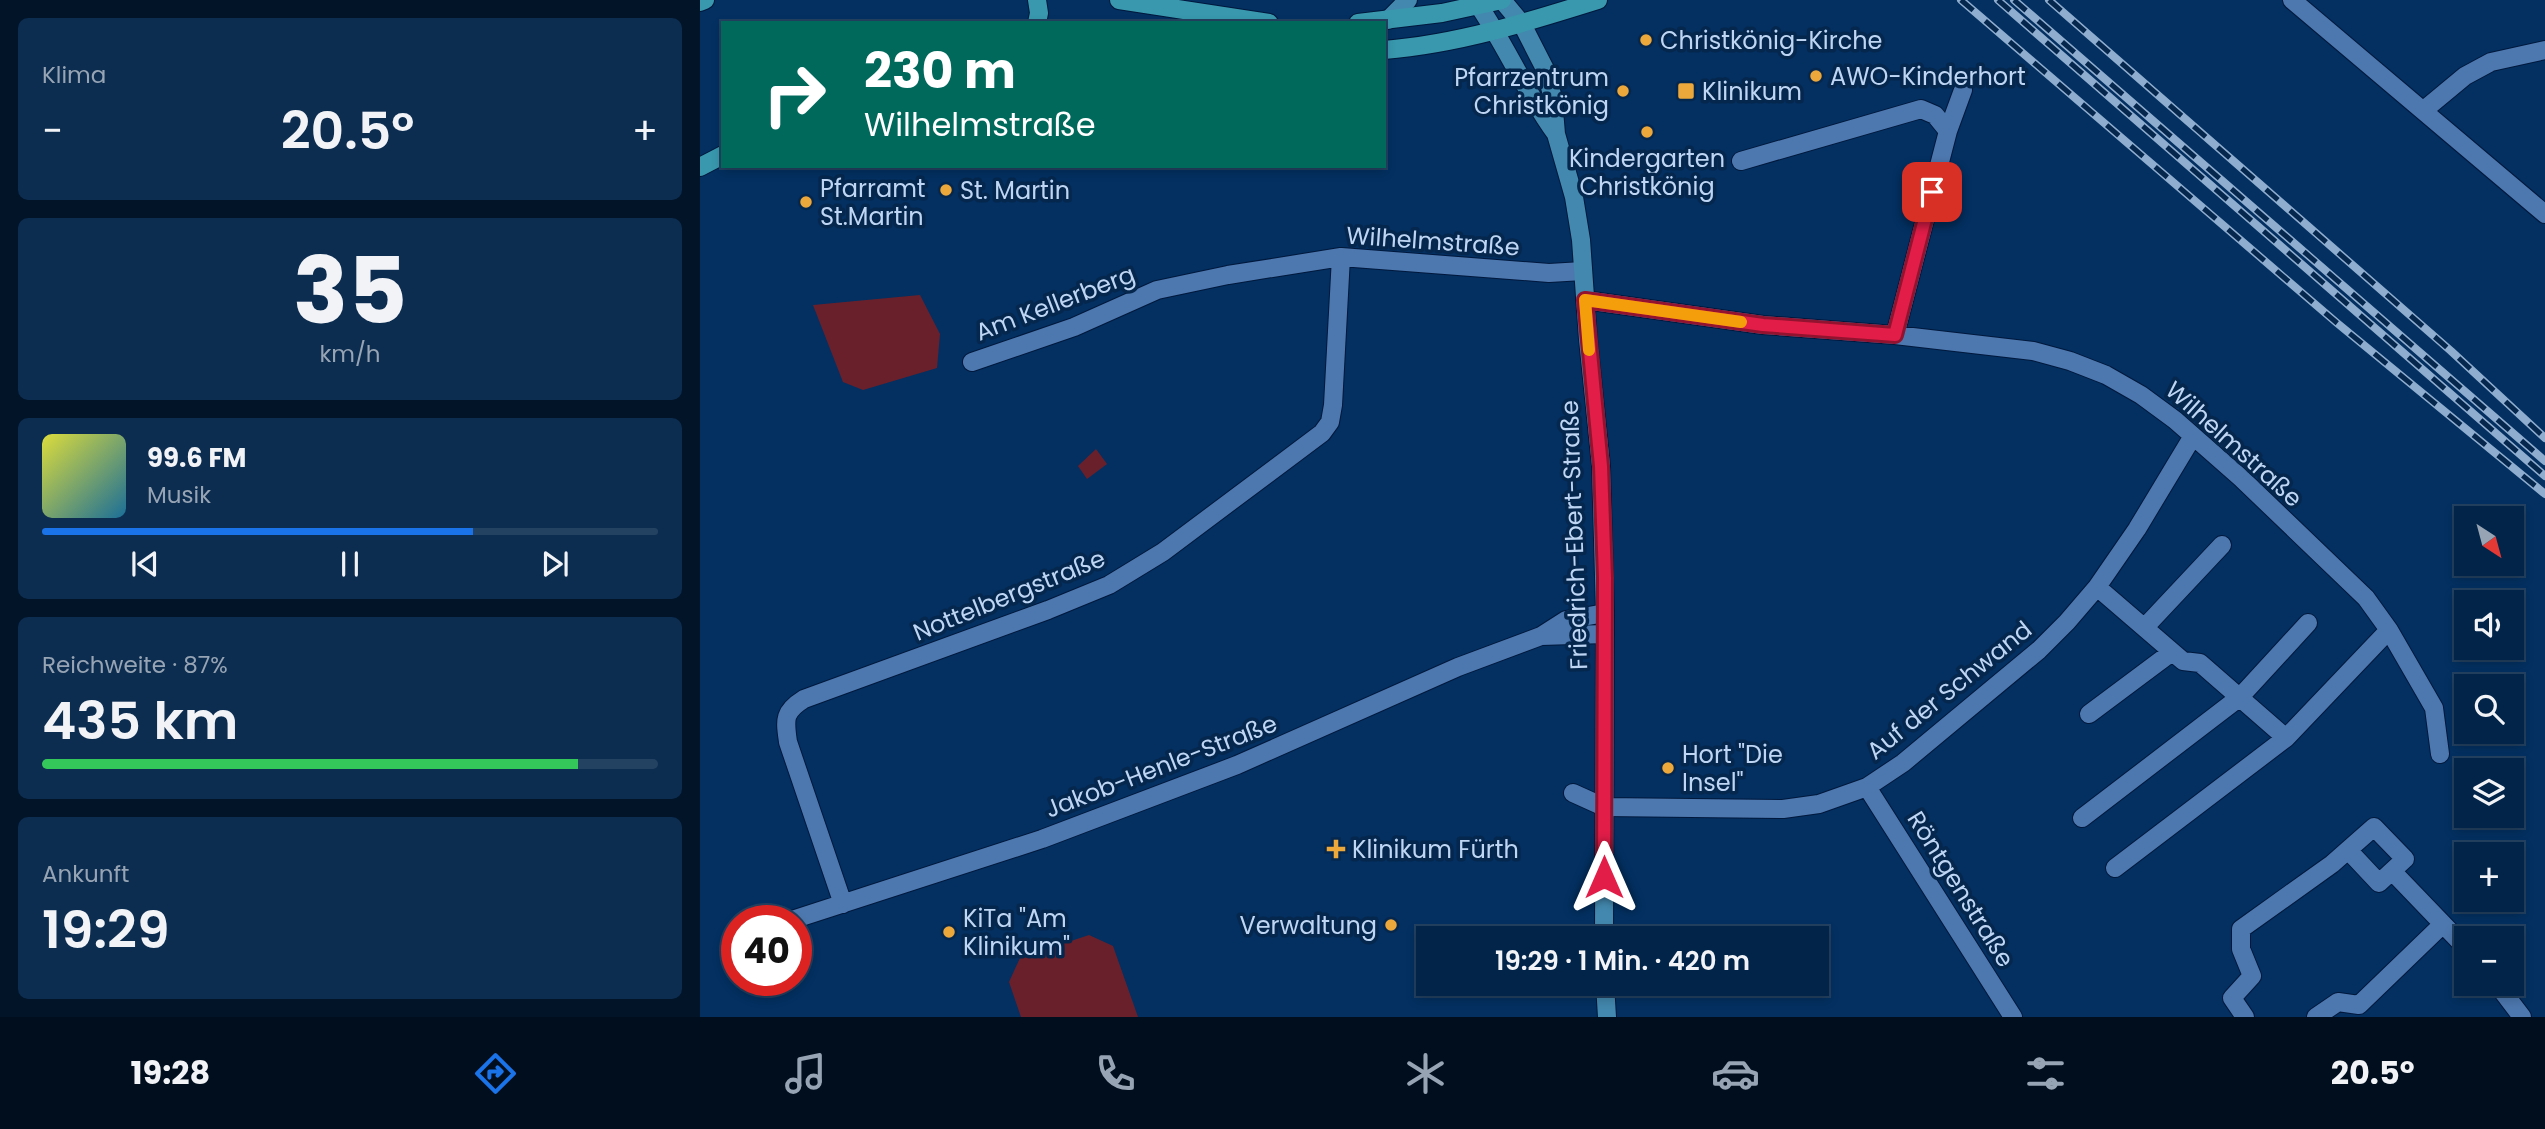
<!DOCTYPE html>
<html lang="de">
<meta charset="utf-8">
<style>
body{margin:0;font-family:Poppins,sans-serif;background:#0c2c50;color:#f1f3f6;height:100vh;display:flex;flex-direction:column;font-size:26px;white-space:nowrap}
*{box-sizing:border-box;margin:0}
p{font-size:23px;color:#96a4b4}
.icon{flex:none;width:38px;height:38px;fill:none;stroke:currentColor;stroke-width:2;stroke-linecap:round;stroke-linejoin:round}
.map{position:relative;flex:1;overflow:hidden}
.drawer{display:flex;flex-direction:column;gap:18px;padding:18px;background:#011428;width:700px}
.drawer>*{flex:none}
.top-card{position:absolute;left:21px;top:21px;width:665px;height:147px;border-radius:0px;box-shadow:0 4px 10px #0003,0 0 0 2px #234161;background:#00695c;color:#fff;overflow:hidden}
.needle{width:46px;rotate:144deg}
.fabs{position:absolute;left:1754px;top:506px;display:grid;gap:14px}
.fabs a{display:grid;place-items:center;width:70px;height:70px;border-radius:0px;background:#022449;box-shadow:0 4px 10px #0003,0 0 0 2px #234161;font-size:35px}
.speed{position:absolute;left:21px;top:905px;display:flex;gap:14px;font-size:35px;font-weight:700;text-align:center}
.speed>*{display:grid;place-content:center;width:91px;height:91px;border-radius:50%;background:#022449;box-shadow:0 4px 10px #0003,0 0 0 2px #234161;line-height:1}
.speed .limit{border:10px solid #d22;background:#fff;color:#111}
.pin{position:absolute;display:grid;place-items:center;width:60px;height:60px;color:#fff;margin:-30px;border-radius:14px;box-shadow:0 4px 10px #0006}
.me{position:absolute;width:77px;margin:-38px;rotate:0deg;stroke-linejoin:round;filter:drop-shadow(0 0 5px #0008)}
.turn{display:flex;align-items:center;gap:24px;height:147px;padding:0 28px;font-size:32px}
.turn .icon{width:91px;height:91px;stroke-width:2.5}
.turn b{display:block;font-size:49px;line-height:60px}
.big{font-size:52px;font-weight:600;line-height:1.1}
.drawer .tile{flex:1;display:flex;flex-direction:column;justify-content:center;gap:10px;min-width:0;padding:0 24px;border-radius:10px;background:#0c2c50}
.drawer .dial{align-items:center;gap:0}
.dial b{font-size:91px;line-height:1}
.song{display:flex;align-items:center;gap:21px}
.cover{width:84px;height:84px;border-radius:10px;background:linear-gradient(135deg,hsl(60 70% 55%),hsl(200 70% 35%))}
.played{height:7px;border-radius:4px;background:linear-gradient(90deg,#1a73e8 70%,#234161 70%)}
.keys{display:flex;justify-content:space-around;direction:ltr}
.heat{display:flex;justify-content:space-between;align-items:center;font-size:38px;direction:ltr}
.charge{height:10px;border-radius:5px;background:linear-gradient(90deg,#34c759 87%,#234161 0)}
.trip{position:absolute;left:716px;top:926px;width:413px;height:70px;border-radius:0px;background:#022449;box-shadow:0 4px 10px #0003,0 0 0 2px #234161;font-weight:600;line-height:70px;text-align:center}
.tabs{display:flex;height:112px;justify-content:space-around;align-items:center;background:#010e1d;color:#96a4b4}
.tabs .icon{width:49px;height:49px}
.tabs .current{color:#1a73e8}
.tabs b{font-size:32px;color:#f1f3f6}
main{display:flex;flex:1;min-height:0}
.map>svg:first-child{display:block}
.green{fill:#6a202b}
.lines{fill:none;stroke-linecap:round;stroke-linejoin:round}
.street-casing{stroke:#00183c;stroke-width:20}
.secondary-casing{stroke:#00183c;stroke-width:20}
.primary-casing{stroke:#00183c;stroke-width:20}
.street{stroke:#4d78af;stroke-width:18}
.secondary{stroke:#4388ae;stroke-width:18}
.primary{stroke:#3998ae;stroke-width:18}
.rail-casing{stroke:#8fadcf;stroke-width:8}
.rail{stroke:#06274d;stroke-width:5;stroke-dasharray:16;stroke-linecap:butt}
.route-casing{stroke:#92132f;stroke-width:18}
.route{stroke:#e11d48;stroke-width:12}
.slow{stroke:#f59e0b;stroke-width:12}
.poi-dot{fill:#eda83b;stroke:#06274d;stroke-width:2.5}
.labels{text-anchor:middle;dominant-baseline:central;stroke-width:7;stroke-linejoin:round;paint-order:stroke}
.poi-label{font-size:24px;fill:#bed6f4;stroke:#06274d;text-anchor:start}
.street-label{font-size:24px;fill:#bed6f4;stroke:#06274d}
</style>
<main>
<section class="drawer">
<div class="tile"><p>Klima</p>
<div class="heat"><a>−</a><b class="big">20.5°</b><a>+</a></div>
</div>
<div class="tile dial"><b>35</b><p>km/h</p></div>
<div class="tile">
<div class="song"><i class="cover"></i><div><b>99.6 FM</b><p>Musik</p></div></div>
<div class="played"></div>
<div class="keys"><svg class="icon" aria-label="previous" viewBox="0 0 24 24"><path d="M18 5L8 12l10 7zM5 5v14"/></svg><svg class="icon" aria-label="pause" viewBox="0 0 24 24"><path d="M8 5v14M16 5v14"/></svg><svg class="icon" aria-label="next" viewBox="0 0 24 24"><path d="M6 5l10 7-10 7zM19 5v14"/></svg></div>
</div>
<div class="tile"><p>Reichweite · 87%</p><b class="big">435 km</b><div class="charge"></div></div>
<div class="tile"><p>Ankunft</p><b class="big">19:29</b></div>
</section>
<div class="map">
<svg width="1845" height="1017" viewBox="0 0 1845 1017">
<rect width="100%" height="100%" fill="#033061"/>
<path class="green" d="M220 295 240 334 237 368 163 390 143 382 113 305Z
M396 449 407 464 387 479 378 466Z
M389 935 413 946 438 1017H321L309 982 320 958Z"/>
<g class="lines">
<g class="street-casing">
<path id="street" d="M1592 0 1845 214
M1724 110 1765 76 1791 62 1845 50
M1041 161 1221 109 1235 115 1248 131
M885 300 1063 325 1195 335 1333 351 1370 361 1406 375 1441 395 1475 420 1541 478 1666 598 1689 630 1734 708 1740 754
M1195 335 1248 131 1263 90
M272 362 374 327 457 290 528 275 641 257 849 273 883 271
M1397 587 1483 661 1500 663 1586 738
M1445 627 1522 545
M841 636 905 634
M1389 714 1472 652
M1167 787 1313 1017
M873 793 904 807 1083 809 1119 804 1167 787 1203 763 1339 650 1367 622 1397 587 1437 529 1493 436
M1382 818 1540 697 1608 623
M1648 850 1679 883 1692 871 1766 948
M1415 868 1586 738 1689 630
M143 904 88 742C85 720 83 712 104 699L348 610 409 585 463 552 622 433 630 422 633 405 641 257
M92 920 342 839 537 765 758 667 841 636 866 620 905 613
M1797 984 1822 1017
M1545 1017 1532 998 1552 976 1541 949V929L1632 864 1674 827 1705 859 1692 871
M1616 1017 1638 1002 1659 1005 1743 924"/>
</g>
<g class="secondary-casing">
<path id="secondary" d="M775 0C805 43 825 92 856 134
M802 0 822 24 845 69 853 98 856 134 874 197 881 240 888 339 901 466 905 613 904 938
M688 20 708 0
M905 984 907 1017"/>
</g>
<g class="primary-casing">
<path id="primary" d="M337 0 339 13 337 23
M419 0 569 23
M0 2 5 0
M658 23 742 13 802 0
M684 50C758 44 828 22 898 0
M0 167 23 155"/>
</g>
<use href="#street" class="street"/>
<use href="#secondary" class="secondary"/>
<use href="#primary" class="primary"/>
<g class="rail-casing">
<path id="rail" d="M1261 0 1637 323 1845 494
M1298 0 1845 476
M1314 0 1845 461
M1349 0 1751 351 1845 438"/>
</g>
<use href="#rail" class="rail"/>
</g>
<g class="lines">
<g class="route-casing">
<path id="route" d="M904 877 905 578 901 466 885 300 1063 325 1195 335 1232 192"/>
</g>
<use href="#route" class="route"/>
<path class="slow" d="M889 350 885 300 1041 322"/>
</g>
<g class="poi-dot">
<circle cx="946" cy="40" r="7"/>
<circle cx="1116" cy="76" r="7"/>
<circle cx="923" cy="91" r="7"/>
<rect x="977" y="82" width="18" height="18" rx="3.5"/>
<circle cx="947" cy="132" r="7"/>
<circle cx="246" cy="190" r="7"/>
<circle cx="106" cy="202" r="7"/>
<circle cx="968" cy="768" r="7"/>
<path d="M632.5 838.5h7v7h7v7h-7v7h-7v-7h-7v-7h7z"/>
<circle cx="691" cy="925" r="7"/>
<circle cx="249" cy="932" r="7"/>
</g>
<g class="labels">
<g class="poi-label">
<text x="960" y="40">Christkönig-Kirche</text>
<text x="1130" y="76">AWO-Kinderhort</text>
<text x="909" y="77" text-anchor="end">Pfarrzentrum<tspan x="909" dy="28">Christkönig</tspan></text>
<text x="1002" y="91">Klinikum</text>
<text x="947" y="158" text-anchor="middle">Kindergarten<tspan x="947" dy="28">Christkönig</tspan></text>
<text x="120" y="188">Pfarramt<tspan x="120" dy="28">St.Martin</tspan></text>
<text x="260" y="190">St. Martin</text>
<text x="982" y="754">Hort "Die<tspan x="982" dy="28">Insel"</tspan></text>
<text x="652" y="849">Klinikum Fürth</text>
<text x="263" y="918">KiTa "Am<tspan x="263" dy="28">Klinikum"</tspan></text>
<text x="677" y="925" text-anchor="end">Verwaltung</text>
</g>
<g class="street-label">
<text transform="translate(733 241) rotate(4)">Wilhelmstraße</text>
<text transform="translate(355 303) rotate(-21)">Am Kellerberg</text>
<text transform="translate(1534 444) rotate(42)">Wilhelmstraße</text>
<text transform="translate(874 535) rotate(-92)">Friedrich-Ebert-Straße</text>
<text transform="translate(309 595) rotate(-22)">Nottelbergstraße</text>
<text transform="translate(1249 690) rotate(-39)">Auf der Schwand</text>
<text transform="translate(461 766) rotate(-21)">Jakob-Henle-Straße</text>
<text transform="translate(1261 889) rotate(58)">Röntgenstraße</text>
</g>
</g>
</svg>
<div class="fabs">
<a><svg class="needle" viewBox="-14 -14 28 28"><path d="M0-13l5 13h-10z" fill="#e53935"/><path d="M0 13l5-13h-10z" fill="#96a4b4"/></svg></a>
<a><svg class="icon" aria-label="sound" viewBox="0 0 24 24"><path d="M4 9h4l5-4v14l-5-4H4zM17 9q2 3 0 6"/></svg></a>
<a><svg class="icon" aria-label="search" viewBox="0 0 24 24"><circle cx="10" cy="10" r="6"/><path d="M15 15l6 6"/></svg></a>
<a><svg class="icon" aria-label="layers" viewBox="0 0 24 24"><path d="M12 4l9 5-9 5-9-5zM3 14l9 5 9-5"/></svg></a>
<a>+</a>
<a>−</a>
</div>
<div class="speed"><div class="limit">40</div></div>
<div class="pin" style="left:1232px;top:192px;background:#d93025"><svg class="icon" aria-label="arrive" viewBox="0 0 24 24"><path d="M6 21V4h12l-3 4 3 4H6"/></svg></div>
<svg class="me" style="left:904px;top:877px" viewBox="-20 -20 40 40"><path d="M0-17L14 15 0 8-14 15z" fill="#e11d48" stroke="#fff" stroke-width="4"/></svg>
<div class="trip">19:29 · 1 Min. · 420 m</div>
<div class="top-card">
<div class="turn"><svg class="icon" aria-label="right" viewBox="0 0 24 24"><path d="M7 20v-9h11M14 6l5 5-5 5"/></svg><div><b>230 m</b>Wilhelmstraße</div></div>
</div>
</div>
</main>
<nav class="tabs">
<b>19:28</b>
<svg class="icon current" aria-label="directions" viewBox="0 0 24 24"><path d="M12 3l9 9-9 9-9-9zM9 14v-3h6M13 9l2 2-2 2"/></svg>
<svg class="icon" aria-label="music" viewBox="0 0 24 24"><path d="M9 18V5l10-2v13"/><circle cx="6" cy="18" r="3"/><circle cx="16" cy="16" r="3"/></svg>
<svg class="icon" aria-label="phone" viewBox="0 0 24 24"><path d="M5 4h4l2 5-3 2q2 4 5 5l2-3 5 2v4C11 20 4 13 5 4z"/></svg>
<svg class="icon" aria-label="climate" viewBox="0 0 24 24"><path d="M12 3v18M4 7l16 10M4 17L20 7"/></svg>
<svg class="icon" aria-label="car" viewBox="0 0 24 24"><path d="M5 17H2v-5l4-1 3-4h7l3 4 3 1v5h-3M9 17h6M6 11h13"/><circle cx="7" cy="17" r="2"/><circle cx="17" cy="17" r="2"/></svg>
<svg class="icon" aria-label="filters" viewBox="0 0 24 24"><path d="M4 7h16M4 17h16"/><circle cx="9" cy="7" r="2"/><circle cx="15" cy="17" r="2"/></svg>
<b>20.5°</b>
</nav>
